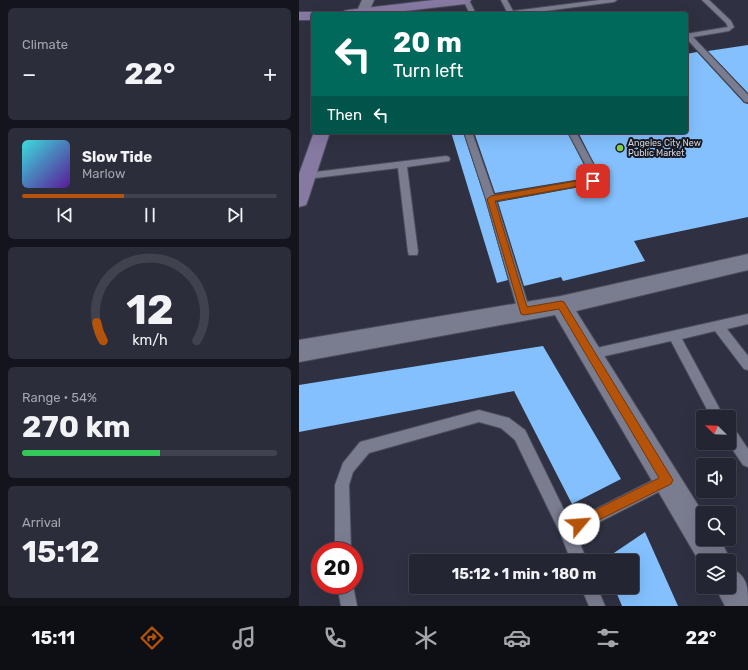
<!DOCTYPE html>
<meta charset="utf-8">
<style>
body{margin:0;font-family:Rubik,sans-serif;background:#2b2d3a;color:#f1f3f6;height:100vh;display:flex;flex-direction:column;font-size:15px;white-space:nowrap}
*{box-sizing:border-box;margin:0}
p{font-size:13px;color:#a3a5ac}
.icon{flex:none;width:22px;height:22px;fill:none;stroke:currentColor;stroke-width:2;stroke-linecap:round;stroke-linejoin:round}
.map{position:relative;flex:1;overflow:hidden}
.side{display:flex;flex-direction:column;gap:8px;padding:8px;background:#13141c;width:299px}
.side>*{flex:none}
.guide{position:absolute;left:12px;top:12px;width:377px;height:122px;border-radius:4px;box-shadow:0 4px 16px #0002,0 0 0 1px #40424d;background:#00695c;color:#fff;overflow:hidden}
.needle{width:26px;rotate:293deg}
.controls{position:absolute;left:397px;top:410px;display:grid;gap:8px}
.controls a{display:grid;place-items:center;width:40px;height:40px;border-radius:4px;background:#232532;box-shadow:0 4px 16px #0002,0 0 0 1px #40424d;font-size:20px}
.speed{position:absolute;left:12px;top:542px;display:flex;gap:8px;font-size:20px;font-weight:700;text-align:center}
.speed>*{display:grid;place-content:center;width:52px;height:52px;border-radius:50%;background:#232532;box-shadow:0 4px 16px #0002,0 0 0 1px #40424d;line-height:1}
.speed .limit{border:6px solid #d22;background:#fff;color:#111}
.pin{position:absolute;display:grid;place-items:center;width:34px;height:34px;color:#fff;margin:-17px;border-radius:8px;box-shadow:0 2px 6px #0006}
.me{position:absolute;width:44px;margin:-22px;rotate:63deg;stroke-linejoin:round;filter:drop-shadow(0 0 3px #0008)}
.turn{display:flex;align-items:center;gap:14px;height:84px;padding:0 16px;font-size:18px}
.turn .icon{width:52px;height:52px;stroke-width:2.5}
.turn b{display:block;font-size:28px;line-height:34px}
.then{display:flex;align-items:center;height:38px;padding:0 16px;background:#0003;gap:8px;font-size:15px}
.big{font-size:30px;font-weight:700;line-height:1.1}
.side .widget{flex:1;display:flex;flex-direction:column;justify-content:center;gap:6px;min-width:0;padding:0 14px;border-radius:6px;background:#2b2d3a}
.side .dial{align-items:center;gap:0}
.dial svg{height:104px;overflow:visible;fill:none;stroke:#40424d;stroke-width:7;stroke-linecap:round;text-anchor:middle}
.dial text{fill:#f1f3f6;stroke:none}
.song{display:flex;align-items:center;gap:12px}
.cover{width:48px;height:48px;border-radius:6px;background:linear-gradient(135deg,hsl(180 70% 55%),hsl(270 70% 35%))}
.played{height:4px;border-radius:2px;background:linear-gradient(90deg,#b45309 40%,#40424d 40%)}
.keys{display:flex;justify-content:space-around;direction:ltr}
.heat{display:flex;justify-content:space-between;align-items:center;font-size:22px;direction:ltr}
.charge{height:6px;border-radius:3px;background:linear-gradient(90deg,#34c759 54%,#40424d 0)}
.trip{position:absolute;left:110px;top:554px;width:230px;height:40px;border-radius:4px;background:#232532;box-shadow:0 4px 16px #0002,0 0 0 1px #40424d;font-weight:700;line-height:40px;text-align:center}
.menu{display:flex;height:64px;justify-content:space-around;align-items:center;background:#0e0f14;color:#a3a5ac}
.menu .icon{width:28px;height:28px}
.menu .selected{color:#b45309}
.menu b{font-size:18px;color:#f1f3f6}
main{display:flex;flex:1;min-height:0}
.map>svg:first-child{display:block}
.building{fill:#83c0fd}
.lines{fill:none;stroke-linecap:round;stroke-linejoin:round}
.lane-casing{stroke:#4c4e5c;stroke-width:2}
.street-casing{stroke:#4c4e5c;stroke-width:2}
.secondary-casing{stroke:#4c4e5c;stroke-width:2}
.lane{fill:#7a7d90;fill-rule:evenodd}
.street{fill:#7a7d90;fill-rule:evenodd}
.secondary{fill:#8679a2;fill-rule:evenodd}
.route{fill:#b45309;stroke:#753606}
.poi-dot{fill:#89cf49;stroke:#181921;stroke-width:1.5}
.labels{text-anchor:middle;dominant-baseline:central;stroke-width:4;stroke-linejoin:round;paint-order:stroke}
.far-poi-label{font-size:9px;fill:#d6d8e3;stroke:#181921;text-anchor:start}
</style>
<main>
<section class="side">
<div class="widget"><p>Climate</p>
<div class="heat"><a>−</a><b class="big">22°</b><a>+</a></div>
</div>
<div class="widget">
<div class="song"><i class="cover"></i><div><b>Slow Tide</b><p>Marlow</p></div></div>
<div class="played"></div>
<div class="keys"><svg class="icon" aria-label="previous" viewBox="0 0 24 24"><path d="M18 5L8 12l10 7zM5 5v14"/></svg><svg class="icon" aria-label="pause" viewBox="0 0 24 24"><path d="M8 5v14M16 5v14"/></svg><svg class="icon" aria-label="next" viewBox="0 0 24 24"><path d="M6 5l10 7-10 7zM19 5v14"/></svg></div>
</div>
<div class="widget dial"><svg viewBox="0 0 100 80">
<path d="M14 69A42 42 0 1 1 86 69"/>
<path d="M14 69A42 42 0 0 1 9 55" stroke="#b45309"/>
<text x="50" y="56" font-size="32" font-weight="700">12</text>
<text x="50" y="72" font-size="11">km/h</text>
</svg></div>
<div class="widget"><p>Range · 54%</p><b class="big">270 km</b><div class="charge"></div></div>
<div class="widget"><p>Arrival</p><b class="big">15:12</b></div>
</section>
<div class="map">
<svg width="449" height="606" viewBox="0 0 449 606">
<rect width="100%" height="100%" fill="#2f3142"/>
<path class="building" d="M449 45V93L409 51Z
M398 52 445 103 449 104V217L335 241 346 261 264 281 262 277 225 286 199 202 297 184 300 176 299 171 279 132H387V54Z
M152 132H164L186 199 209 280 198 283Z
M175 132H268L285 165 288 178 196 193Z
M244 346 322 479 273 504 215 391 0 432V385Z
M346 532 379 606H323L315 587H333V561H303Z"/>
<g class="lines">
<g class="lane-casing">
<path id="lane" d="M164 0H170L177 14H171Z
M202 0H208L214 11 301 0H318L315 2 223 14H206L208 12Z
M403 0H410L432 21 435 27 430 31 394 37 449 95V102H446L387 38V34L429 27 427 23Z
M165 132H173L195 195 290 179 286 164 269 132H277L298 171 299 176 297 183 197 201 231 311 229 314 225 316 221 314 219 311 187 199Z
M147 156 150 157 151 159 150 161 108 167 119 252 118 255H110L109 252 99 168 8 179 4 176 8 173Z
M449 314V324L428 329 449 356V370L445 369 416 331 383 339 425 417H412L372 341 293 359 289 358 287 354 289 350 293 349Z
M180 410 210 418 226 430 271 522 368 473 373 475 375 480 373 485 277 534 288 561H272L262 535 216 440 202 428 180 422 70 453 54 472 50 485 52 551H36V485L44 463 61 442Z
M430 426 435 428 449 449V467L444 465 429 443Z
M38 585H54L58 606H42Z
M282 587H298L306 606H290Z"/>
</g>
<g class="street-casing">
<path id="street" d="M63 0H75L69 14 57 13Z
M449 254V270L277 311 404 513V539H421L432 561 430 566V561H404V568L256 315 0 362V340L262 296Z
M430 567C449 576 449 586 449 606H426L416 587H430Z"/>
</g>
<g class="secondary-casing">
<path id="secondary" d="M135 0H172L170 3 166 4 80 14H43L45 11 49 10Z
M0 12H14L19 14H14V20H0Z
M15 132H31L9 200 7 205 0 207V174Z"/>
</g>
<use href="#lane" class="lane"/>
<use href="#street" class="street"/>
<use href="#secondary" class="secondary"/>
</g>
<path class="route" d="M294 178 298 181 297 183 196 201 228 307 262 301 265 302 374 480 372 484 280 530 276 529 274 524 276 520 360 478 260 309 225 315 222 314 188 199 192 196Z"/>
<circle class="poi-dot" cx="321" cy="148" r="4"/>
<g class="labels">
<g class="far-poi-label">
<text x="329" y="143">Angeles City New<tspan x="329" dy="10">Public Market</tspan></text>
</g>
</g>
</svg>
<div class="controls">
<a><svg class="needle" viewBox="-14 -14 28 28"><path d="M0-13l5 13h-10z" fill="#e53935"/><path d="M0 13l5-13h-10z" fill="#a3a5ac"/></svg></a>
<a><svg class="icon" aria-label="sound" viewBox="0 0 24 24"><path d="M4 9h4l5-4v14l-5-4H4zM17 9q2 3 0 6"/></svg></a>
<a><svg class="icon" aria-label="search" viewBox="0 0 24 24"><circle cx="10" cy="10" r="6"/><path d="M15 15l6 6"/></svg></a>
<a><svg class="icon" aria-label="layers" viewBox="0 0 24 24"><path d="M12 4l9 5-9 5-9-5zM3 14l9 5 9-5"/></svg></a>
</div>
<div class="speed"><div class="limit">20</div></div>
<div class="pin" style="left:294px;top:181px;background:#d93025"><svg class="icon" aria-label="arrive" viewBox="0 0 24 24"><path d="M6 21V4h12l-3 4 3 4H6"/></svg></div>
<svg class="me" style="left:280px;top:524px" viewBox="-20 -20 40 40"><circle r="19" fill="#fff"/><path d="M0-13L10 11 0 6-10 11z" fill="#b45309"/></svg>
<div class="trip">15:12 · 1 min · 180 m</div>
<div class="guide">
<div class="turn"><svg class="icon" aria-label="left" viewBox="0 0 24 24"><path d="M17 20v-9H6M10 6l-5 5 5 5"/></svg><div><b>20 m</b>Turn left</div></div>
<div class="then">Then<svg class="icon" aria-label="left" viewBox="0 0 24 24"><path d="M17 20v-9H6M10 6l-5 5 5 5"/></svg></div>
</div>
</div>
</main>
<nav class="menu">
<b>15:11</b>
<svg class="icon selected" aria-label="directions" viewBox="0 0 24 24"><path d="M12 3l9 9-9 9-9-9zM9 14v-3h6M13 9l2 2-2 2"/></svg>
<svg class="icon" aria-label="music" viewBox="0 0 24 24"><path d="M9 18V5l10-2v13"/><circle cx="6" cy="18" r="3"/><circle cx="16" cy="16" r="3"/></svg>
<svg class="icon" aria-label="phone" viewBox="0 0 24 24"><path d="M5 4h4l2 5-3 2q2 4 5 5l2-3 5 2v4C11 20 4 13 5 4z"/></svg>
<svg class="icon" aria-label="climate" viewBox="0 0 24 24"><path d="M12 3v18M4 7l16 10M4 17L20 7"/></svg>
<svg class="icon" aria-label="car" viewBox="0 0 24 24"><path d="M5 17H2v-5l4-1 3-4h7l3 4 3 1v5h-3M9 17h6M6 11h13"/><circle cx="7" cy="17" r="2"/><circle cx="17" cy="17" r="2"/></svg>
<svg class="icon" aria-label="filters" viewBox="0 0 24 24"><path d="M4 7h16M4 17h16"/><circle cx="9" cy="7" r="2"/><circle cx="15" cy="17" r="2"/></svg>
<b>22°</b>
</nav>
